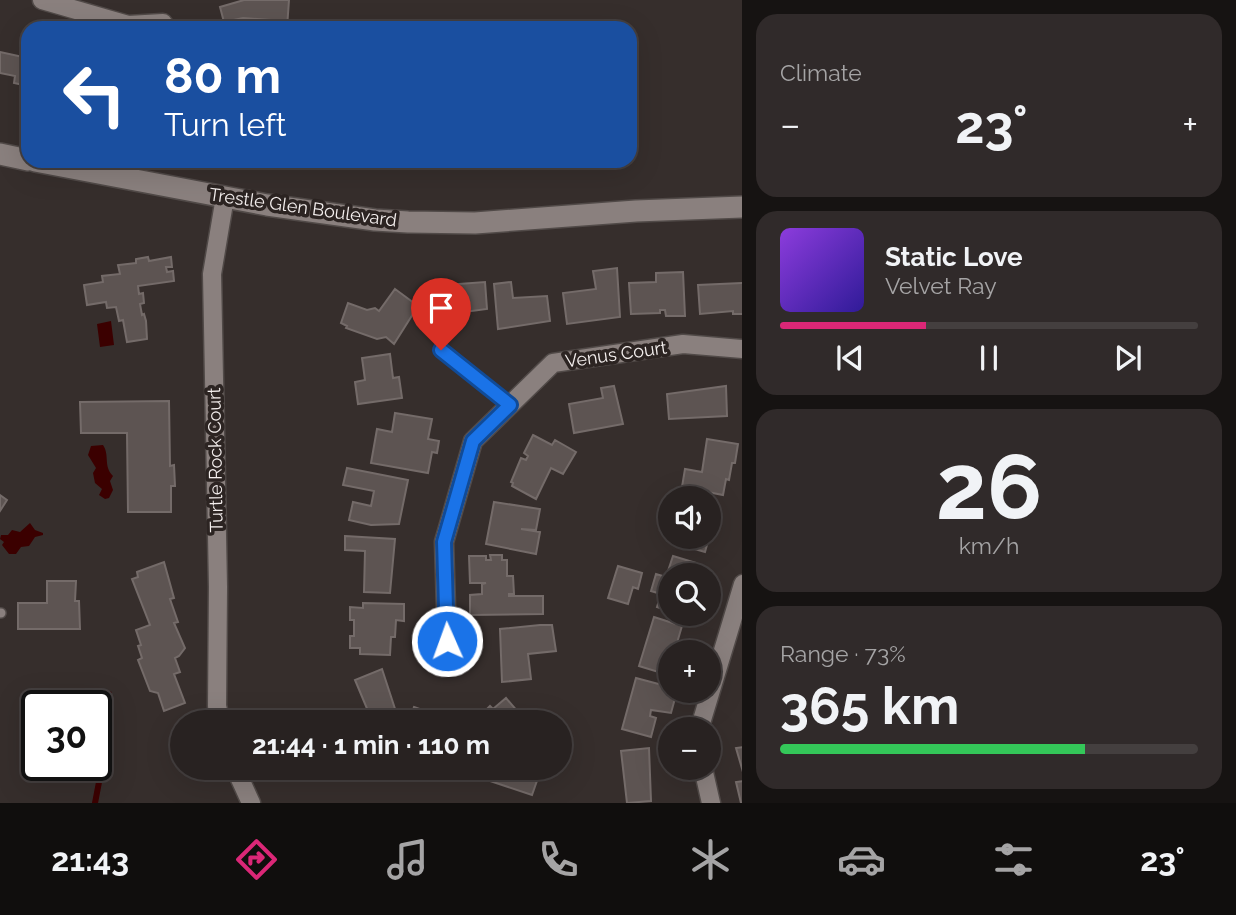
<!DOCTYPE html>
<meta charset="utf-8">
<style>
body{margin:0;font-family:Raleway,sans-serif;background:#302a2a;color:#f1f3f6;height:100vh;display:flex;flex-direction:column;font-size:26px;white-space:nowrap}
*{box-sizing:border-box;margin:0}
p{font-size:23px;color:#a5a4a5}
.icon{flex:none;width:38px;height:38px;fill:none;stroke:currentColor;stroke-width:2;stroke-linecap:round;stroke-linejoin:round}
.map{position:relative;flex:1;overflow:hidden}
.panel{display:flex;flex-direction:column;gap:14px;padding:14px;background:#161312;width:494px}
.panel>*{flex:none}
.top-card{position:absolute;left:21px;top:21px;width:616px;height:147px;border-radius:21px;box-shadow:0 7px 28px #0002,0 0 0 2px #443f3f;background:#1a4fa0;color:#fff;overflow:hidden}
.fabs{position:absolute;left:658px;top:486px;display:grid;gap:14px}
.fabs a{display:grid;place-items:center;width:63px;height:63px;border-radius:50%;background:#282221;box-shadow:0 7px 28px #0002,0 0 0 2px #443f3f;font-size:35px}
.speed{position:absolute;left:21px;top:690px;display:flex;gap:14px;font-size:35px;font-weight:700;text-align:center}
.speed>*{display:grid;place-content:center;width:91px;height:91px;border-radius:50%;background:#282221;box-shadow:0 7px 28px #0002,0 0 0 2px #443f3f;line-height:1}
.speed .limit{border:4px solid #111;border-radius:10px;background:#fff;color:#111}
.pin{position:absolute;display:grid;place-items:center;width:60px;height:60px;color:#fff;margin:-72px -30px;border-radius:50% 50% 50% 0;rotate:-45deg;box-shadow:0 0 7px #0007}
.pin .icon{rotate:45deg}
.me{position:absolute;width:77px;margin:-38px;rotate:358deg;stroke-linejoin:round;filter:drop-shadow(0 0 5px #0008)}
.turn{display:flex;align-items:center;gap:24px;height:147px;padding:0 28px;font-size:32px}
.turn .icon{width:91px;height:91px;stroke-width:2.5}
.turn b{display:block;font-size:49px;line-height:60px}
.big{font-size:52px;font-weight:700;line-height:1.1}
.panel .tile{flex:1;display:flex;flex-direction:column;justify-content:center;gap:10px;min-width:0;padding:0 24px;border-radius:21px;background:#302a2a}
.panel .dial{align-items:center;gap:0}
.dial b{font-size:91px;line-height:1}
.song{display:flex;align-items:center;gap:21px}
.cover{width:84px;height:84px;border-radius:10px;background:linear-gradient(135deg,hsl(270 70% 55%),hsl(250 70% 35%))}
.played{height:7px;border-radius:4px;background:linear-gradient(90deg,#db2777 35%,#443f3f 35%)}
.keys{display:flex;justify-content:space-around;direction:ltr}
.heat{display:flex;justify-content:space-between;align-items:center;font-size:38px;direction:ltr}
.charge{height:10px;border-radius:5px;background:linear-gradient(90deg,#34c759 73%,#443f3f 0)}
.trip{position:absolute;left:170px;top:710px;width:402px;height:70px;border-radius:35px;background:#282221;box-shadow:0 7px 28px #0002,0 0 0 2px #443f3f;font-weight:700;line-height:70px;text-align:center}
.tabs{display:flex;height:112px;justify-content:space-around;align-items:center;background:#100e0d;color:#a5a4a5}
.tabs .icon{width:49px;height:49px}
.tabs .current{color:#db2777}
.tabs b{font-size:32px;color:#f1f3f6}
main{display:flex;flex:1;min-height:0}
.map>svg:first-child{display:block}
.water{fill:#3b0000}
.lines{fill:none;stroke-linecap:round;stroke-linejoin:round}
.stream{stroke:#3b0000;stroke-width:6}
.building{fill:#5d5452;stroke:#746b69;stroke-width:2}
.service-casing{stroke:#514a48;stroke-width:12}
.minor-casing{stroke:#514a48;stroke-width:21}
.tertiary-casing{stroke:#514a48;stroke-width:24}
.service{stroke:#8a807e;stroke-width:9}
.minor{stroke:#8a807e;stroke-width:18}
.tertiary{stroke:#8a807e;stroke-width:21}
.route-casing{stroke:#114b97;stroke-width:18}
.route{stroke:#1a73e8;stroke-width:12}
.labels{text-anchor:middle;dominant-baseline:central;stroke-width:7;stroke-linejoin:round;paint-order:stroke}
.street-label{font-size:18px;fill:#f4efee;stroke:#2c2422}
</style>
<main>
<div class="map">
<svg width="743" height="803" viewBox="0 0 743 803">
<rect width="100%" height="100%" fill="#362e2c"/>
<path class="water" d="M111 321 114 345 100 347 97 324Z
M103 445C110 455 103 466 113 476L110 481 113 490 109 498 105 499 99 495 102 489 95 483 93 473 96 468 88 455 91 446Z
M30 523 35 530 43 533V535L35 537 29 546 21 547 16 554H9L2 545 4 542 0 539 1 535H8L12 530 20 532Z"/>
<g class="lines">
<path class="stream" d="M95 803 104 756 109 694"/>
</g>
<path class="building" d="M244 0H289L287 28 269 27 270 20 243 18 224 22 220 7Z
M0 52 23 57 22 61 28 63V86L14 83 15 76 0 73Z
M148 257 149 261 171 257 172 267H166L167 272 173 271 174 281 138 286 139 294 143 293 144 303 140 304 142 315 144 314 146 321 147 339 127 342 123 320 119 321 116 307 107 308 106 302 87 305 84 285 103 282 102 276 120 274 118 265 136 263V259Z
M617 268 620 317 567 324 563 293 596 289 593 271Z
M683 272 685 316H666L665 310H660V313L631 314 629 283 656 282V273Z
M485 282 487 309 434 316 432 286Z
M511 282 513 298 547 296 550 321 498 329 494 284Z
M743 283V314H733V311L700 314 698 285Z
M395 289 418 306 394 344 386 337 377 339 346 328 347 326 341 323 348 303 367 310 375 308 379 311Z
M390 354 393 378 399 377 402 398 358 404 355 382 365 380 362 358Z
M614 386 623 424 574 433 569 404 603 398 601 388Z
M726 386 727 416 669 419 667 394Z
M169 401 170 466 174 465 175 486H171V512H128L127 433H81L80 402Z
M395 413 432 419 428 439 439 441 437 453 432 452 428 473 371 463 377 429 392 432Z
M533 435 552 445 555 440 576 452 563 474 551 468 536 499 512 486 513 483 511 482 521 458 526 460 528 456 524 453Z
M707 439 738 444 735 463H732L729 480 726 479 723 495 682 487 685 469 702 472Z
M347 468 408 480 399 524 371 525 349 520 353 502 371 506 374 491 343 485Z
M0 495 7 500 0 511Z
M494 502 540 509 536 530 521 529 540 532 536 554 486 544Z
M709 502 718 505 705 552 674 543 676 537H709Z
M345 536 395 539 390 593 364 592 365 551 345 550Z
M490 555H502V560H507V576H513L514 594H509V596H543V614L470 615V595L482 594V584L486 583H470L469 556H486V560H491Z
M673 556 696 563 692 576H670V611L657 607 661 594 651 591 656 574 666 577Z
M164 562 174 598 170 599 178 622 174 623 185 648 179 656 175 658 180 672 174 674 185 703 164 711 158 693 150 691 138 660 142 658 138 646 141 645 136 630 150 625 132 579 138 577 137 572Z
M618 566 642 573 638 589 633 587 628 604 608 598Z
M47 581H76L75 601H79L80 629H18V603H47Z
M363 603 404 604V621L396 620 395 637H391L390 655 360 654V648H350V636H354V620H350V607L363 608Z
M654 617 682 626 674 653H670V681L660 677 662 673 639 666Z
M540 625H552L556 651 528 654 531 679 502 682 500 629Z
M382 669 398 718 387 723H373L355 680Z
M636 678 670 687V691H677L671 713 651 710 650 716 656 718 651 737 622 729Z
M506 698 518 712 521 710 530 721 483 723 487 719 482 714 490 706 493 709Z
M414 707 434 714 431 721 437 723H409Z
M743 747V772L736 748Z
M649 748 651 801 627 803 621 751Z
M482 768H539L537 774 539 775 532 795 484 779Z
M743 781V803H741L736 782Z"/>
<g class="lines">
<g class="service-casing">
<path id="service" d="M441 350 510 405
M0 613H1"/>
</g>
<g class="minor-casing">
<path id="minor" d="M42 0 128 25 163 23
M447 641 444 542 473 441 510 405 553 363 683 344 743 349
M221 723 217 706 218 587 212 274 225 197
M699 730 743 584
M235 768 251 803
M703 768 711 803"/>
</g>
<g class="tertiary-casing">
<path id="tertiary" d="M0 154 28 160
M35 161 267 205 375 220 408 222 475 223 636 211 743 207"/>
</g>
<use href="#service" class="service"/>
<use href="#minor" class="minor"/>
<use href="#tertiary" class="tertiary"/>
</g>
<g class="lines">
<g class="route-casing">
<path id="route" d="M441 350 510 405 473 441 444 542 447 641"/>
</g>
<use href="#route" class="route"/>
</g>
<g class="labels">
<g class="street-label">
<text transform="translate(303 207) rotate(8)">Trestle Glen Boulevard</text>
<text transform="translate(616 354) rotate(-8)">Venus Court</text>
<text transform="translate(215 460) rotate(-91)">Turtle Rock Court</text>
</g>
</g>
</svg>
<div class="fabs">
<a><svg class="icon" aria-label="sound" viewBox="0 0 24 24"><path d="M4 9h4l5-4v14l-5-4H4zM17 9q2 3 0 6"/></svg></a>
<a><svg class="icon" aria-label="search" viewBox="0 0 24 24"><circle cx="10" cy="10" r="6"/><path d="M15 15l6 6"/></svg></a>
<a>+</a>
<a>−</a>
</div>
<div class="speed"><div class="limit">30</div></div>
<div class="pin" style="left:441px;top:350px;background:#d93025"><svg class="icon" aria-label="arrive" viewBox="0 0 24 24"><path d="M6 21V4h12l-3 4 3 4H6"/></svg></div>
<svg class="me" style="left:447px;top:641px" viewBox="-20 -20 40 40"><circle r="17" fill="#1a73e8" stroke="#fff" stroke-width="3"/><path d="M0-11L8 9 0 5-8 9z" fill="#fff"/></svg>
<div class="trip">21:44 · 1 min · 110 m</div>
<div class="top-card">
<div class="turn"><svg class="icon" aria-label="left" viewBox="0 0 24 24"><path d="M17 20v-9H6M10 6l-5 5 5 5"/></svg><div><b>80 m</b>Turn left</div></div>
</div>
</div>
<section class="panel">
<div class="tile"><p>Climate</p>
<div class="heat"><a>−</a><b class="big">23°</b><a>+</a></div>
</div>
<div class="tile">
<div class="song"><i class="cover"></i><div><b>Static Love</b><p>Velvet Ray</p></div></div>
<div class="played"></div>
<div class="keys"><svg class="icon" aria-label="previous" viewBox="0 0 24 24"><path d="M18 5L8 12l10 7zM5 5v14"/></svg><svg class="icon" aria-label="pause" viewBox="0 0 24 24"><path d="M8 5v14M16 5v14"/></svg><svg class="icon" aria-label="next" viewBox="0 0 24 24"><path d="M6 5l10 7-10 7zM19 5v14"/></svg></div>
</div>
<div class="tile dial"><b>26</b><p>km/h</p></div>
<div class="tile"><p>Range · 73%</p><b class="big">365 km</b><div class="charge"></div></div>
</section>
</main>
<nav class="tabs">
<b>21:43</b>
<svg class="icon current" aria-label="directions" viewBox="0 0 24 24"><path d="M12 3l9 9-9 9-9-9zM9 14v-3h6M13 9l2 2-2 2"/></svg>
<svg class="icon" aria-label="music" viewBox="0 0 24 24"><path d="M9 18V5l10-2v13"/><circle cx="6" cy="18" r="3"/><circle cx="16" cy="16" r="3"/></svg>
<svg class="icon" aria-label="phone" viewBox="0 0 24 24"><path d="M5 4h4l2 5-3 2q2 4 5 5l2-3 5 2v4C11 20 4 13 5 4z"/></svg>
<svg class="icon" aria-label="climate" viewBox="0 0 24 24"><path d="M12 3v18M4 7l16 10M4 17L20 7"/></svg>
<svg class="icon" aria-label="car" viewBox="0 0 24 24"><path d="M5 17H2v-5l4-1 3-4h7l3 4 3 1v5h-3M9 17h6M6 11h13"/><circle cx="7" cy="17" r="2"/><circle cx="17" cy="17" r="2"/></svg>
<svg class="icon" aria-label="filters" viewBox="0 0 24 24"><path d="M4 7h16M4 17h16"/><circle cx="9" cy="7" r="2"/><circle cx="15" cy="17" r="2"/></svg>
<b>23°</b>
</nav>
